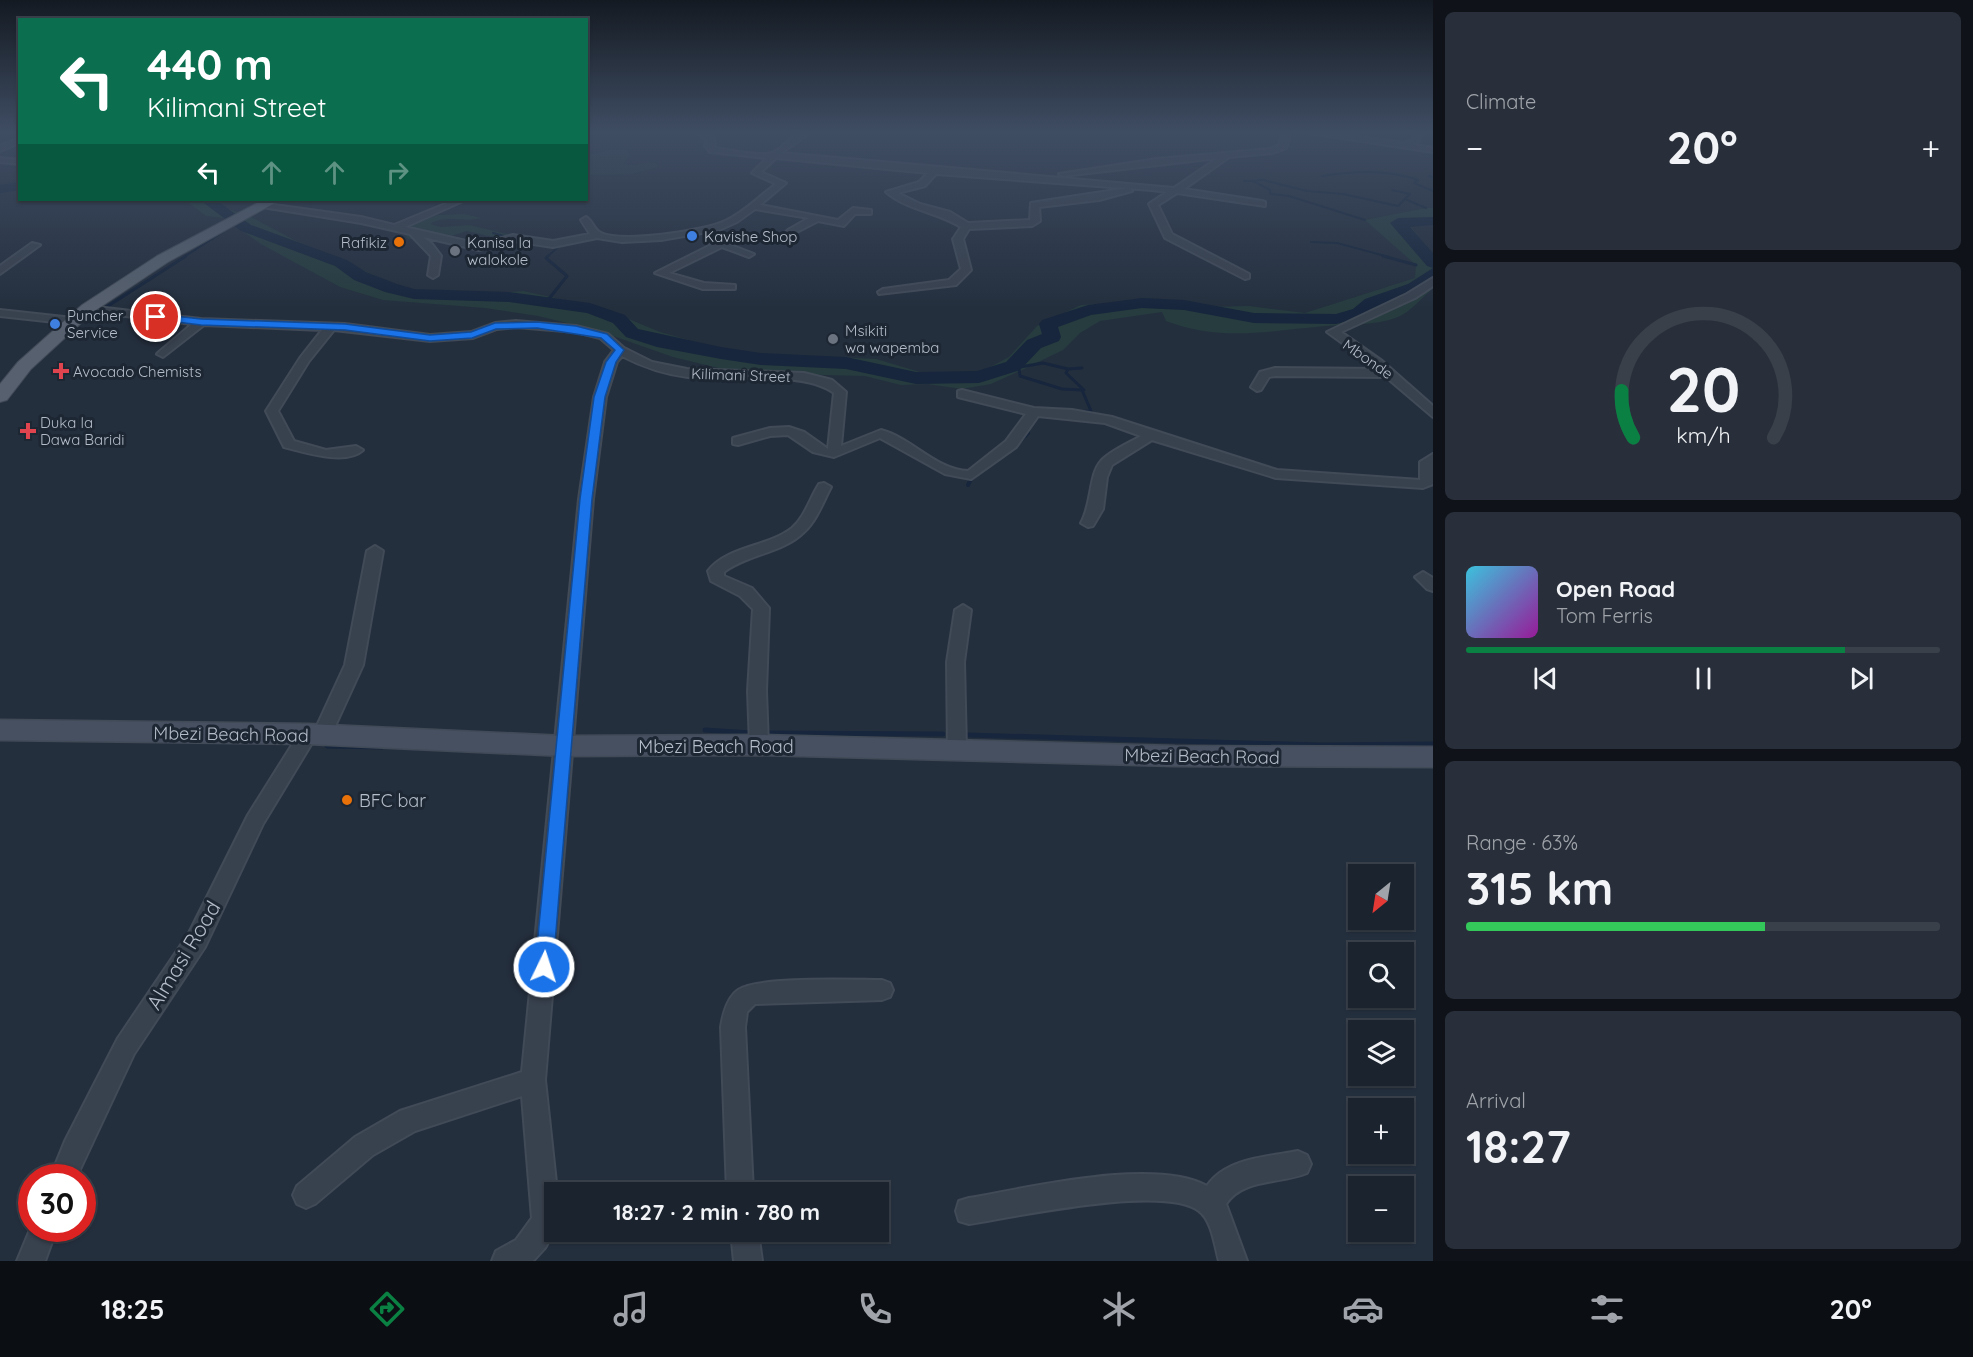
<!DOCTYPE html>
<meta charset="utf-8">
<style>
body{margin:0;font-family:Quicksand,sans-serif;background:#282f3a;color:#f1f3f6;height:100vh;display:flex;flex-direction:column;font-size:22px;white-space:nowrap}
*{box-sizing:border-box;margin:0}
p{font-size:20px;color:#a0a4aa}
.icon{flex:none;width:33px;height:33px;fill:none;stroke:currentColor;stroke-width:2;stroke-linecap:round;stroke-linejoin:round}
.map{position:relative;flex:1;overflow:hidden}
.panel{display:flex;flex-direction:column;gap:12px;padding:12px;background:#0f1319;width:540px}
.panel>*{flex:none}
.banner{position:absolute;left:18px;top:18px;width:570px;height:183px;border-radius:0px;box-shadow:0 2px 4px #0004,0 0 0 2px #39404a;background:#0b6e4f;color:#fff;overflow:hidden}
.needle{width:39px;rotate:210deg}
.buttons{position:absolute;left:1348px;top:864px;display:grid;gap:12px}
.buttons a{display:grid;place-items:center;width:66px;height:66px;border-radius:0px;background:#1b232e;box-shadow:0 2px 4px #0004,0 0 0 2px #39404a;font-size:30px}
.speed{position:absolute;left:18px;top:1164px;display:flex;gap:12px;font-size:30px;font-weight:700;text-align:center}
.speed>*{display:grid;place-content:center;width:78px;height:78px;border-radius:50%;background:#1b232e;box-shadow:0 2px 4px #0004,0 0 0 2px #39404a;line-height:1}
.speed .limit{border:9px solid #d22;background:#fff;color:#111}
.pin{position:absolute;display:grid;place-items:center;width:51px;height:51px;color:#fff;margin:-26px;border:3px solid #fff;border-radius:50%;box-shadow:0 2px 6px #0007}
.me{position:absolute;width:66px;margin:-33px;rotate:4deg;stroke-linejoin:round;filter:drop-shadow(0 0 4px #0008)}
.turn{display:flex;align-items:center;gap:21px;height:126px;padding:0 30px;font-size:27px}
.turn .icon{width:78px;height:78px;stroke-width:2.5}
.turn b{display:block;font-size:42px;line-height:51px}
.lanes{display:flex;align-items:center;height:57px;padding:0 30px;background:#0003;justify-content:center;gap:30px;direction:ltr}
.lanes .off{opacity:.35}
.big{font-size:45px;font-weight:700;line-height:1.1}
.panel .card{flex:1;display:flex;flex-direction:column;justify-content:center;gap:9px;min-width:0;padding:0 21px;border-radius:9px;background:#282f3a}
.panel .dial{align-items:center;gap:0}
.dial svg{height:156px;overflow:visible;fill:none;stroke:#39404a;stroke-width:7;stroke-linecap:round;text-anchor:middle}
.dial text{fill:#f1f3f6;stroke:none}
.song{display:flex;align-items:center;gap:18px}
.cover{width:72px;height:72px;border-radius:9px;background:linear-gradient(135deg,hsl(190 70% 55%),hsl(300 70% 35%))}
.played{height:6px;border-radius:3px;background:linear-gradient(90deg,#0b8043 80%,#39404a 80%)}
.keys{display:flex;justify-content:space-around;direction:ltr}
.heat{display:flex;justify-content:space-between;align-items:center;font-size:33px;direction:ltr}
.charge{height:9px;border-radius:4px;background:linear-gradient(90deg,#34c759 63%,#39404a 0)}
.trip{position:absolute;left:544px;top:1182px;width:345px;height:60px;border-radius:0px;background:#1b232e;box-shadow:0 2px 4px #0004,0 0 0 2px #39404a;font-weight:700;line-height:60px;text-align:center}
.menu{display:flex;height:96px;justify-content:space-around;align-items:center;background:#0b0e12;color:#a0a4aa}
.menu .icon{width:42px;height:42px}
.menu .active{color:#0b8043}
.menu b{font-size:27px;color:#f1f3f6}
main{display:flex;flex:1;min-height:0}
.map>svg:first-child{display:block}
.green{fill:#263c3f}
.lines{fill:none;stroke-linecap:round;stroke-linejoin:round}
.stream-far3{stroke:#17263c;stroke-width:2}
.stream-far2{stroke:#17263c;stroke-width:3}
.stream-far1{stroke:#17263c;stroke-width:4}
.stream{stroke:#17263c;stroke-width:5}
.river{fill:#17263c;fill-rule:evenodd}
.street-casing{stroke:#414a57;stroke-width:4}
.secondary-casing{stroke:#414a57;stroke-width:3}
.primary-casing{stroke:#414a57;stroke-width:2}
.street{fill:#38414e;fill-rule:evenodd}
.secondary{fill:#465061;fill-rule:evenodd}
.primary{fill:#56606e;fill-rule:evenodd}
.route{fill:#1a73e8;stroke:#114b97;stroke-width:1.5}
.shop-dot{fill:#3f7fe0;stroke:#1d2633;stroke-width:2}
.food-dot{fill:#e8710a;stroke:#1d2633;stroke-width:2}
.worship-dot{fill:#6b7280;stroke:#1d2633;stroke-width:2}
.health-dot{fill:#e0444e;stroke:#1d2633;stroke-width:2}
.labels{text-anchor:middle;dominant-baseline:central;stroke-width:6;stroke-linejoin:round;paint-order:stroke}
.far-poi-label{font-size:15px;fill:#b4bcc9;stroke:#1d2633;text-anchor:start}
.far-street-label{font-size:15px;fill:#b4bcc9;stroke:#1d2633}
.street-label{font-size:18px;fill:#b4bcc9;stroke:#1d2633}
.poi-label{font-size:18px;fill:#b4bcc9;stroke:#1d2633;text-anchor:start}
.near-street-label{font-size:21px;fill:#b4bcc9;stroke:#1d2633}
</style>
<main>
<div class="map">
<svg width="1433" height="1261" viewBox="0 0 1433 1261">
<rect width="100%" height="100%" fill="#242f3e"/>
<path class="green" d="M609 150H627L630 154 623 164C633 167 645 162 656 163L658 167 631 174 587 175V153L594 154Z
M185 200H215L223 207 251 217 294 240 404 288 476 295 523 291 602 308 660 332 732 352 876 359 923 373 962 377 981 372 1009 357 1037 326 1081 305 1136 302 1210 307 1249 306 1305 313 1415 278 1416 265 1365 220 1426 208H1433V222L1410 226 1433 254V288C1423 297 1410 312 1398 317 1375 326 1348 324 1325 326 1268 331 1222 342 1166 321L1162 312 1100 321 1080 333 1063 350 1022 370 991 384 962 389 927 384 901 385 865 376 739 373 673 357 596 330 538 316 485 308 383 300 340 287 261 244 224 218 206 216Z
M464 214 482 218C464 223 447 214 430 224L441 227 469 225 511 235C491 240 485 234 466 231 445 240 430 236 408 239L403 232 390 230 409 227 408 224 411 222 439 215Z"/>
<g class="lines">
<path class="stream-far3" d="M1322 176C1355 171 1386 169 1418 180L1414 183 1433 191
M1429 176 1433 177
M1244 181H1253L1270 190V194L1289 196 1365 220
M1253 181 1263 180 1307 191 1343 194 1398 206 1405 199
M1392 190 1410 194 1405 199 1426 208
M493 233 504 236
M1311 242 1337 243 1389 257
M184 257 234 225
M547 257 558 247 553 246"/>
<path class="stream-far2" d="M1383 256 1416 265
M548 300 567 276 546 258 548 256
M105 308 186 256
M1019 369 1020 376 1062 389 1082 390 1091 411 1073 412
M1068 369 1066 373 1084 390
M998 371 1043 363 1068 369 1082 368"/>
<path class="stream-far1" d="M1018 443 1028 433 1027 426
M968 485 971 479 987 466"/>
<path class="stream" d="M705 730 751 733
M766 733 943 734
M969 735 1320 745 1433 744
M327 746 382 747"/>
<path class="river" d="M20 182V190L0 193V185Z
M200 200H216L251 225 347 260 366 272 397 284 414 289 509 292 590 303 625 315 638 329 721 347 761 353 846 357 916 372 977 371 1006 362 1027 340 1042 334 1039 324 1042 320 1088 305 1142 298 1184 300 1254 313 1336 314 1353 309 1365 299 1408 284 1433 268V281L1420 292 1377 307 1365 317 1336 324 1254 323 1184 310 1142 308 1091 315 1058 327 1061 337 1059 341 1041 348 1020 370 979 383 916 384 846 369 761 365 721 359 657 347 626 337 613 323 587 313 509 302 414 299 385 292 354 280 335 266 241 231Z
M1433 217V225L1410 227 1433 253V268L1427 266 1390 223 1398 218Z"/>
<g class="street-casing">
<path id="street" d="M695 131H704L714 137 715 148C728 150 760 157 772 153 786 148 790 131 812 131L781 153 1174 188 1218 158 1063 176 1059 174 1157 159 1270 149 1279 145 1283 131H1291L1286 148 1272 153 1229 157 1184 189 1262 201 1265 202V206L1177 193 1158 205 1172 234 1249 274V278L1245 279 1165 238 1149 204 1167 192 1152 190 936 174 925 186 898 193 920 204 950 212 968 223 1030 220 1031 203 1128 188 1132 191 1099 200 1039 207 1040 221 1032 226 969 229 963 239 971 270 956 285 879 294 878 292 883 289 949 280 961 269 953 239 961 227C937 212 907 210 886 192L919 182 928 173 776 158 761 172 786 183 760 205 838 220 853 208 871 210V214H855L844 226 818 221 791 235 786 232 788 230 809 218 755 209 737 222 719 230 661 240 622 242 597 238 553 247 513 241 479 250 423 237 432 244 441 256 438 275 433 278 428 275 431 256 410 234 361 223 256 206 260 203 361 217 394 225 455 200H465L405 227 479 244 513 235 553 241 590 234 581 220 586 217C593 221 594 230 601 233 623 243 704 231 725 221 745 212 758 197 776 184L752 173 767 158 710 152 705 146 707 140Z
M1296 131H1318L1403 143 1411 141 1417 131H1425L1416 145 1433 148V152Z
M20 138V143L0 151V146Z
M0 158 20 160V164L0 162Z
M710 237 754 254 749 257 722 247 669 273 704 283 735 285V289H703L655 273 713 244 705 240Z
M32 243 40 245 0 274V266Z
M1433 278V286L1415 298 1341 332 1382 361 1433 406V417L1386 377 1275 376 1269 377 1261 390 1257 391 1251 387 1260 372 1275 368 1378 369 1327 332 1407 294Z
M88 306 201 319 345 324 430 335 471 332 495 323 516 321 576 326 608 334 624 348 652 362 687 369 804 373 832 380 846 392 841 446 881 430C912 438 936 470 968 471L1006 441 1026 414 958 397V391L962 390 1034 408 1072 410 1112 417 1277 470 1420 480V462L1433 454V484L1423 488 1276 478 1152 440 1112 465 1107 477 1103 509 1093 526 1088 527 1081 523C1092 504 1089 474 1101 461 1110 451 1129 443 1141 436L1105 423 1038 416 1016 447 971 479 945 474 880 438 834 457 813 452 788 435 770 436 738 445 733 444V438L770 428 789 427 804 432 828 449 834 393C803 370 727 381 688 377 664 374 643 367 622 356L617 362 606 397 593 499 545 1080 557 1192 555 1230 545 1248 533 1261H492L496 1251 516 1240 532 1218 522 1096 415 1131 373 1155 315 1204 306 1208 297 1204 293 1195 297 1186 355 1137 400 1111 522 1072 579 499 594 397 605 362 614 350 600 338 576 332 516 327 497 329 473 338 430 341 334 330 309 361 278 411 294 441 326 450 356 446 363 450C346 466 304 452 284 447L266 411 300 358 322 330 204 325 163 357 157 354 159 352 192 324 84 311 83 309Z
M0 310 73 318 78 321 73 324 0 316Z
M824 483 831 487C823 502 817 520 804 532 783 553 748 554 724 572V576L752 588 769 608 766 691 768 745 766 750H752L750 745 748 691 753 609 740 596 711 581 708 571C727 546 768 547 792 528 805 517 810 498 819 484Z
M375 546 383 551 363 665 331 735 328 740 322 742 315 738 263 824 205 947 134 1054 76 1178H50L65 1141 118 1038 189 933 248 815 302 729 308 727 315 730 345 665 367 551Z
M1423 572 1433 578V591L1427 589 1415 577Z
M963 605 971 610 964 662 966 750 964 755H950L948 750 947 662 955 610Z
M882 980 890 983 893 990 890 997 882 1000 755 1004 747 1012 745 1027 753 1192H727L721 1027C723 1014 727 998 738 990 758 976 854 980 882 980Z
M1298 1151 1307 1155 1311 1164 1307 1173C1281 1184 1243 1178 1226 1204L1247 1261H1219C1215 1247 1212 1220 1199 1211 1164 1184 1014 1217 969 1224L959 1221 956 1211 959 1201 969 1198C1028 1188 1155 1157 1207 1186 1226 1158 1267 1157 1298 1151Z
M32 1225V1228H57L45 1261H17Z
M731 1232H758L762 1261H734Z"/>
</g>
<g class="secondary-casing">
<path id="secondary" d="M0 720 308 724 565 736 759 735 1175 746 1433 747V767L1175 766 759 755 565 756 308 744 0 740Z"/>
</g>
<g class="primary-casing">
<path id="primary" d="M263 200H280L168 262 93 312 31 369 7 400 0 402V384L18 362 82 305 157 256Z"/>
</g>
<use href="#street" class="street"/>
<use href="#secondary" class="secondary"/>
<use href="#primary" class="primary"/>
</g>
<linearGradient id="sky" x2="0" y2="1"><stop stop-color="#141a22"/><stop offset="0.43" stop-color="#3f4d63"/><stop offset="1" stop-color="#3f4d63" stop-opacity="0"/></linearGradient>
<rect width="1433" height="308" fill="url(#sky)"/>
<path class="route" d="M156 314 201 319 345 324 430 335 471 332 495 323 537 322 576 326 607 334 624 350 616 362 605 397 592 499 553 967 550 973 544 975 537 973 535 967 580 499 594 397 606 362 615 350 601 338 537 328 496 329 472 338 430 341 345 330 201 325 153 319 152 317Z"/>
<g class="shop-dot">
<circle cx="692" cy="236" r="6"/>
<circle cx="55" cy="324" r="6"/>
</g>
<g class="food-dot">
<circle cx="399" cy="242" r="6"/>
<circle cx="347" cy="800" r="6"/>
</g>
<g class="worship-dot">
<circle cx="455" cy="251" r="6"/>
<circle cx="833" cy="339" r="6"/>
</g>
<g class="health-dot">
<path d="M58 362h6v6h6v6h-6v6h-6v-6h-6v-6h6z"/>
<path d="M25 422h6v6h6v6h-6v6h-6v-6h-6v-6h6z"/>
</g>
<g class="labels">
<g class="far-poi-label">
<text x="704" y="236">Kavishe Shop</text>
<text x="387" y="242" text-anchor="end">Rafikiz</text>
<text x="467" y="242">Kanisa la<tspan x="467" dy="17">walokole</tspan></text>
<text x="67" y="315">Puncher<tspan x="67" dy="17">Service</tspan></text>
<text x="845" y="330">Msikiti<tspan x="845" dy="17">wa wapemba</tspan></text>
<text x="73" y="371">Avocado Chemists</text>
<text x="40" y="422">Duka la<tspan x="40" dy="17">Dawa Baridi</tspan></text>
</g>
<g class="far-street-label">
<text transform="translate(1368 359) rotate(35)">Mbonde</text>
<text transform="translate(741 375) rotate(2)">Kilimani Street</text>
</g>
<g class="street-label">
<text transform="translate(231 734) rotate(1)">Mbezi Beach Road</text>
<text x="716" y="746">Mbezi Beach Road</text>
<text transform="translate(1202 756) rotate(1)">Mbezi Beach Road</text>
</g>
<g class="poi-label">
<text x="359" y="800">BFC bar</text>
</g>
<g class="near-street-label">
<text transform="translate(183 955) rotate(-59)">Almasi Road</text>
</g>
</g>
</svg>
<div class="buttons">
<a><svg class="needle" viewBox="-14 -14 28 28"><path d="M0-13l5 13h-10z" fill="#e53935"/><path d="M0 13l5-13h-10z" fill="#a0a4aa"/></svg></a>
<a><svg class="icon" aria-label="search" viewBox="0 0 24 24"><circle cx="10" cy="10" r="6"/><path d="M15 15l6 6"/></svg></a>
<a><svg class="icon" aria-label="layers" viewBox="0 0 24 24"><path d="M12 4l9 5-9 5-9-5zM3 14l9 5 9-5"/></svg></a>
<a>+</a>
<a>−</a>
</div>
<div class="speed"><div class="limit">30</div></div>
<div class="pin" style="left:156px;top:317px;background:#d93025"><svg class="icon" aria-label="arrive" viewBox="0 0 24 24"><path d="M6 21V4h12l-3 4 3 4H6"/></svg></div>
<svg class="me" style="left:544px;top:967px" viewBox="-20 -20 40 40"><circle r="17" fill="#1a73e8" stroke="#fff" stroke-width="3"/><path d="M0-11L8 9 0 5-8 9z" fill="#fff"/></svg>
<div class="trip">18:27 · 2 min · 780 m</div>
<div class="banner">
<div class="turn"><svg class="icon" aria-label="left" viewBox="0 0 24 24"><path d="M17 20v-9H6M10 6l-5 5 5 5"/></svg><div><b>440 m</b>Kilimani Street</div></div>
<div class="lanes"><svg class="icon" aria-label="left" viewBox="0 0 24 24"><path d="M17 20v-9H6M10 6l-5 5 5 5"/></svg><svg class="icon off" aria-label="ahead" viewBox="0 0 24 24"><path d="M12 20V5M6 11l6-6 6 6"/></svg><svg class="icon off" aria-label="ahead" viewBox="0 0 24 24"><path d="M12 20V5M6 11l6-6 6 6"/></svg><svg class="icon off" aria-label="right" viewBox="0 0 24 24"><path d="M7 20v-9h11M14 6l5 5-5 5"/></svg></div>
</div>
</div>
<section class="panel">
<div class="card"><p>Climate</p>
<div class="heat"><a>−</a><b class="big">20°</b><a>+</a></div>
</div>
<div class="card dial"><svg viewBox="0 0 100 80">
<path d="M14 69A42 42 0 1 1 86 69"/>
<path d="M14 69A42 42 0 0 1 8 45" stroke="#0b8043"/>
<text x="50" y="56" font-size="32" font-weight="700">20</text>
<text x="50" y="72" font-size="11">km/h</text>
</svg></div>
<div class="card">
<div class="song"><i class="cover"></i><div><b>Open Road</b><p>Tom Ferris</p></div></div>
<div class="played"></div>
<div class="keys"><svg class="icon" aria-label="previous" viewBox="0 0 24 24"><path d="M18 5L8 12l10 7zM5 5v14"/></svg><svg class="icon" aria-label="pause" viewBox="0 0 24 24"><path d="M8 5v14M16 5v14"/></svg><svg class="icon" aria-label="next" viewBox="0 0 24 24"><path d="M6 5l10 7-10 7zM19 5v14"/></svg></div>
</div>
<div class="card"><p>Range · 63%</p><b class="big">315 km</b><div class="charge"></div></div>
<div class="card"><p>Arrival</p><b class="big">18:27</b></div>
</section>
</main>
<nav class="menu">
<b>18:25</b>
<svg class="icon active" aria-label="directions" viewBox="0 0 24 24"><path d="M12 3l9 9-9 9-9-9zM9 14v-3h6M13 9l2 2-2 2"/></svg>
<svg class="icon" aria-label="music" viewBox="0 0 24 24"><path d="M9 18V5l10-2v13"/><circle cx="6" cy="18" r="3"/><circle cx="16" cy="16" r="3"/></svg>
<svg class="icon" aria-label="phone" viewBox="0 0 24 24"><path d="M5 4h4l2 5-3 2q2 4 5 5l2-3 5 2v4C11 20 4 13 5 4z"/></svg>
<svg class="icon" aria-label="climate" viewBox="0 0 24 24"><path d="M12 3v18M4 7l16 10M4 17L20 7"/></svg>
<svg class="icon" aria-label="car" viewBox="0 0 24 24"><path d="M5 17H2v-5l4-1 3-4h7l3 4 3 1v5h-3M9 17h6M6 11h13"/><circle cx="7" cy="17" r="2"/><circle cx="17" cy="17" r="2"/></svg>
<svg class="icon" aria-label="filters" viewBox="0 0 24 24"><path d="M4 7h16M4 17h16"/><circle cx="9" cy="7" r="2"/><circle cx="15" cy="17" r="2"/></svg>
<b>20°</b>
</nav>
